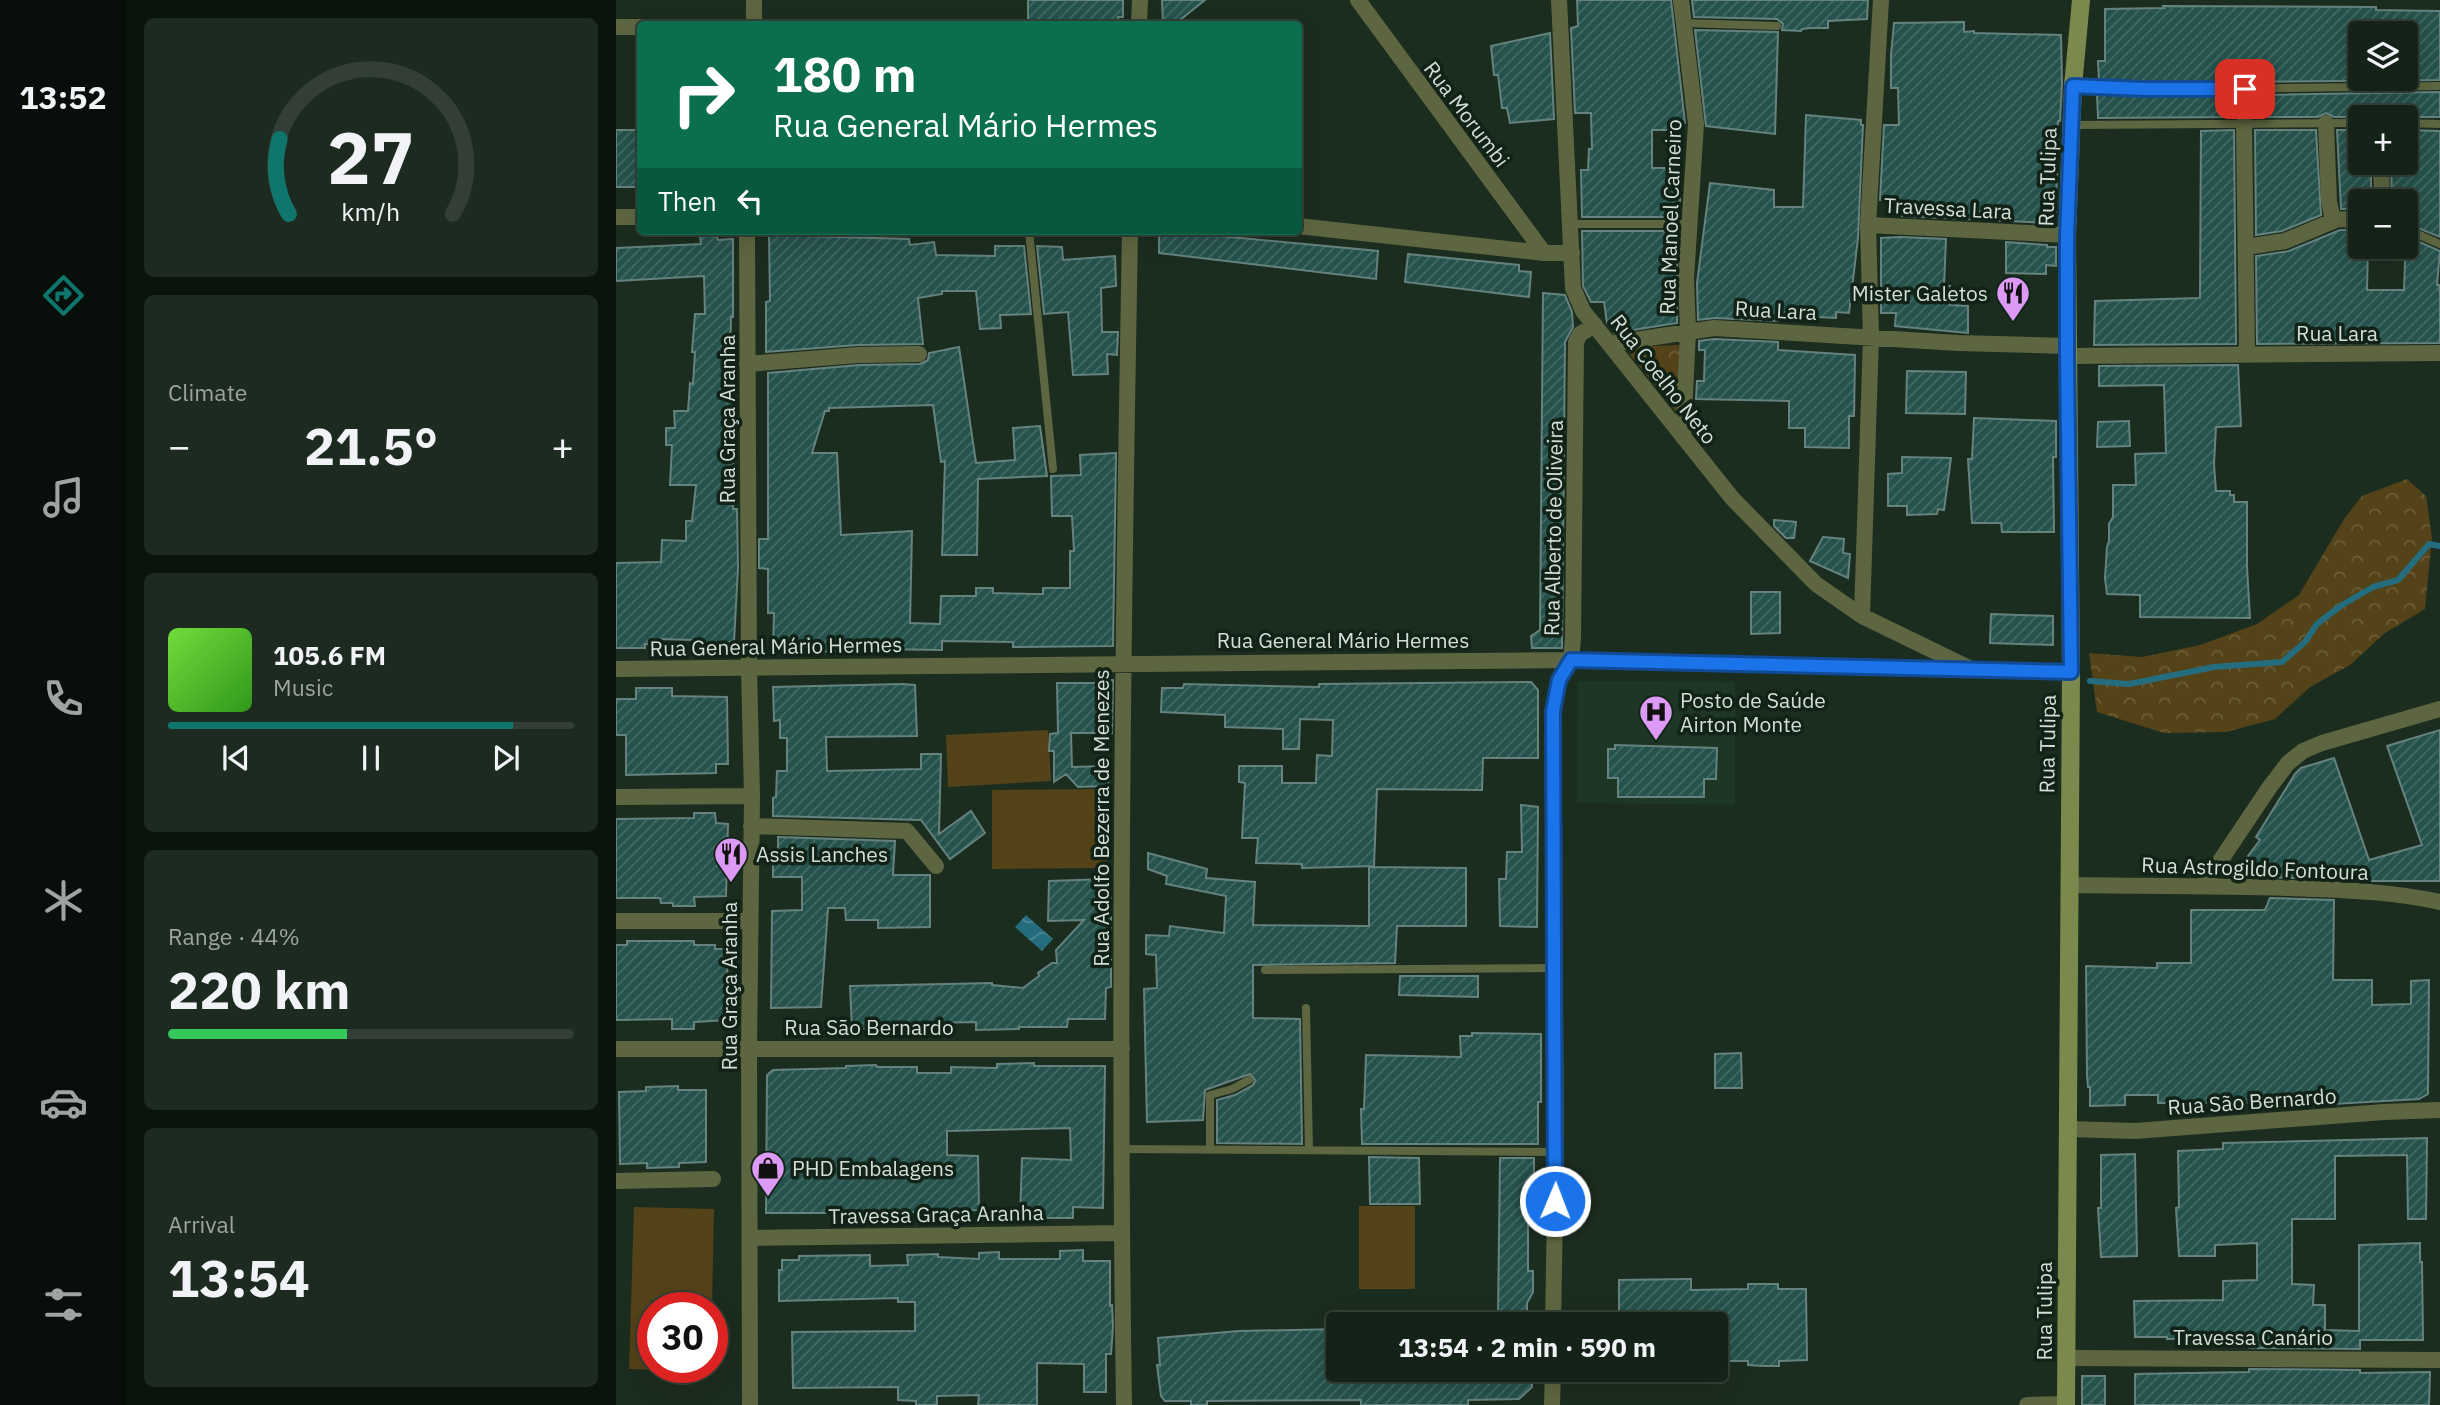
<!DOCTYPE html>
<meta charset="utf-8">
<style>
body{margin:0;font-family:"IBM Plex Sans",sans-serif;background:#1d2a20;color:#f1f3f6;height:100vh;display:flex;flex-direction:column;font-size:26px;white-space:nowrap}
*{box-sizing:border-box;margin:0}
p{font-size:23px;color:#9da4a1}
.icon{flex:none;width:38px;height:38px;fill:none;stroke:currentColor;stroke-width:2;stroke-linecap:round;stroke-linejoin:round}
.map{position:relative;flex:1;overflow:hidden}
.drawer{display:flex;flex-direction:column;gap:18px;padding:18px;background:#0b130d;width:490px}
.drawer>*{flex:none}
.guide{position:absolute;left:21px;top:21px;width:665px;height:214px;border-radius:7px;box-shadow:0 7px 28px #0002,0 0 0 2px #333f36;background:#0b6e4f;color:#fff;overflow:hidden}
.fabs{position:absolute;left:1732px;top:21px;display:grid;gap:14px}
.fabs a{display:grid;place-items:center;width:70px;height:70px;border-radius:7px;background:#142217;box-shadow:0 7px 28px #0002,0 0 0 2px #333f36;font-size:35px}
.speed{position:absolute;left:21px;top:1292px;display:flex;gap:14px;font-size:35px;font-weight:700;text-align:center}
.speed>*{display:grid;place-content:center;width:91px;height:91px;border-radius:50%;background:#142217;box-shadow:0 7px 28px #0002,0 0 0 2px #333f36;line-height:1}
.speed .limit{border:10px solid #d22;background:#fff;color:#111}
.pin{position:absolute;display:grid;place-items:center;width:60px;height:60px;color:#fff;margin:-30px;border-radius:14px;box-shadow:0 4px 10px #0006}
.me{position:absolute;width:77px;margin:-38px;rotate:1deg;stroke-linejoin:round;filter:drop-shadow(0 0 5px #0008)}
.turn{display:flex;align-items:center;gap:24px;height:147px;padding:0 21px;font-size:32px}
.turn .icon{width:91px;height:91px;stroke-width:2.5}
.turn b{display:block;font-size:49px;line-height:60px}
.then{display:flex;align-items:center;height:66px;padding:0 21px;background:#0003;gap:14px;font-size:26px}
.big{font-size:52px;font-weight:700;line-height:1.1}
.drawer .widget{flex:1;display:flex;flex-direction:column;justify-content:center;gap:10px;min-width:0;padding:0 24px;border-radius:10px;background:#1d2a20}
.drawer .dial{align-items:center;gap:0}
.dial svg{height:182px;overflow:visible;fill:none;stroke:#333f36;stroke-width:7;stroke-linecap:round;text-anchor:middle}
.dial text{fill:#f1f3f6;stroke:none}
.song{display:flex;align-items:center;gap:21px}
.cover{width:84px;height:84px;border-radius:10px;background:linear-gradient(135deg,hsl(100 70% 55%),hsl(110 70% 35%))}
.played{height:7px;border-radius:4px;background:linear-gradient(90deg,#0f766e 85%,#333f36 85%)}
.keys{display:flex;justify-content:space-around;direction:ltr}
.heat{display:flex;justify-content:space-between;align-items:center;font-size:38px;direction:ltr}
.charge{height:10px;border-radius:5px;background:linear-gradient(90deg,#34c759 44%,#333f36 0)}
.trip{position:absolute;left:710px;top:1312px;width:402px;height:70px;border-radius:7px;background:#142217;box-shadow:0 7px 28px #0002,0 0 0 2px #333f36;font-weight:700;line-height:70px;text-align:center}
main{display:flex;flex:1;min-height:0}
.dock{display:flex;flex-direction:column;width:126px;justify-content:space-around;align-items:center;background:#080e09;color:#9da4a1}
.dock .icon{width:49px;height:49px}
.dock .selected{color:#0f766e}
.dock b{font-size:32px;color:#f1f3f6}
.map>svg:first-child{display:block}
.built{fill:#1e3624}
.grass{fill:#544218}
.forest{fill:url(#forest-crowns)}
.water{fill:url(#water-waves)}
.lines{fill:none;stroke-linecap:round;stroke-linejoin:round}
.stream{stroke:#246d7f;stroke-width:6}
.building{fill:url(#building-hatch);stroke:#65827e;stroke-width:2;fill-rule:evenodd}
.lane{stroke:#5e6641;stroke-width:8}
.street{stroke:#5e6641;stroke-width:16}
.secondary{stroke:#7c894c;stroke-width:18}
.route-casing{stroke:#114b97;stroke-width:18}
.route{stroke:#1a73e8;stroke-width:12}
.labels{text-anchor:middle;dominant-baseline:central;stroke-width:7;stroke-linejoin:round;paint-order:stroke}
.street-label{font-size:21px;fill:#d3dfd6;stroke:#112316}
.poi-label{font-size:21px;fill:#d3dfd6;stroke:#112316;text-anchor:start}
</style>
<main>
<nav class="dock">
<b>13:52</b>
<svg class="icon selected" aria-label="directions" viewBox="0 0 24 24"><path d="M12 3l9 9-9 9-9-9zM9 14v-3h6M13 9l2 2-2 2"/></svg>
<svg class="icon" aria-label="music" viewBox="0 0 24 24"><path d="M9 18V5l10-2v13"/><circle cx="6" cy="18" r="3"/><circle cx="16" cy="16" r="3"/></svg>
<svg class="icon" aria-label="phone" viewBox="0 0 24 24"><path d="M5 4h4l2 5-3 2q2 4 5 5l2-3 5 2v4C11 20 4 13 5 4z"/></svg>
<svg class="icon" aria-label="climate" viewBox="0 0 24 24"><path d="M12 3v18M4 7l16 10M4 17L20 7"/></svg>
<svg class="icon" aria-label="car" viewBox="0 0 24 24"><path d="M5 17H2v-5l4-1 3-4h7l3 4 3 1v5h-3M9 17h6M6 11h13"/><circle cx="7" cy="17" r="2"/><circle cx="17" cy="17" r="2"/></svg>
<svg class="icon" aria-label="filters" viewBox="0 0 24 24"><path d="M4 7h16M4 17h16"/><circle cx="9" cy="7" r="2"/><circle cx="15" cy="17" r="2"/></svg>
</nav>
<section class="drawer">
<div class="widget dial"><svg viewBox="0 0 100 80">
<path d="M14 69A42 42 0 1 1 86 69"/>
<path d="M14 69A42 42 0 0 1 10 36" stroke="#0f766e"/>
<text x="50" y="56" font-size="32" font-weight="700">27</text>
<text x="50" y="72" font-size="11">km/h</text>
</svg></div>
<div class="widget"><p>Climate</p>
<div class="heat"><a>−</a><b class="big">21.5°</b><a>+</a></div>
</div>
<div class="widget">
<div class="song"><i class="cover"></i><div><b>105.6 FM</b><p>Music</p></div></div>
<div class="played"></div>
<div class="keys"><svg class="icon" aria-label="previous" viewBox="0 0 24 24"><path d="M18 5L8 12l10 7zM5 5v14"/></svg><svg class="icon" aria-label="pause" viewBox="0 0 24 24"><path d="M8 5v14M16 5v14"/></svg><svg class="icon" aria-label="next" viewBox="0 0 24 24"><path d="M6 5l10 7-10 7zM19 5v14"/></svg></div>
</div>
<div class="widget"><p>Range · 44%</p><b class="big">220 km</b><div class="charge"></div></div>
<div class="widget"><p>Arrival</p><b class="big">13:54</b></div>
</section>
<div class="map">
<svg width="1824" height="1405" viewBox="0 0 1824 1405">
<defs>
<pattern id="forest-crowns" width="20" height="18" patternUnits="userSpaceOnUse" patternTransform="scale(1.75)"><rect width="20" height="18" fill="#544218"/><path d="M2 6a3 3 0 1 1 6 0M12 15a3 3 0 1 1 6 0" fill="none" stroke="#6c5d39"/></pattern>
<pattern id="water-waves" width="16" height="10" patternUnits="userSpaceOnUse" patternTransform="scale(1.75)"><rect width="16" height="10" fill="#246d7f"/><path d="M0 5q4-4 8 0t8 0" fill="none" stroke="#4d8896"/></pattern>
<pattern id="building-hatch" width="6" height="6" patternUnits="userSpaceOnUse" patternTransform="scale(1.75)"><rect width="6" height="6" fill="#25524c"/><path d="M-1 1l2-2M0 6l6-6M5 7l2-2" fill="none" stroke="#446a65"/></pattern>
</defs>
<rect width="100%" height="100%" fill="#1b2d1f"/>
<path class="built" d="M962 681 1119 682V805L961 803Z"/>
<path class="grass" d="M432 730 435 781 332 787 330 735Z
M491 789V868L376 869V790Z
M743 1206H799V1289H743Z
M18 1207 98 1209 96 1307H37V1367H94V1371L13 1369Z"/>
<path class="forest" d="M1063 345 1065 418 1011 351 1015 347Z
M1791 479 1810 496 1816 538 1809 609 1769 633 1734 665 1694 687 1659 719 1610 732 1548 733 1481 712 1473 653 1526 657 1584 645 1641 624 1683 595 1728 519 1746 496Z"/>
<path class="water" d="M410 915 437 939 426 951 399 927Z"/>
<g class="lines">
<path class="stream" d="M1474 681 1513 684 1598 667 1666 662 1689 642 1701 624 1726 605 1757 587 1782 580 1813 544 1824 546"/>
</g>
<path class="building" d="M412 0H507V17H502V24H412Z
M546 0H589L559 24H547Z
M961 0H1055L1069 123H1063V130H1036V168H1064V204H1057V217H966L965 170H972L973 149H976L975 113H959L955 28 962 26Z
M1076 0H1252L1251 19 1212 21V28H1194L1186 29 1185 31 1166 30 1167 24 1161 19 1078 17Z
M1547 6 1760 7V10L1824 11V80L1527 83 1483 81 1482 61H1489V9L1548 8ZM1745 33H1790V79H1745Z
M1348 22V32L1358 31V33L1445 35 1446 84 1444 121H1442L1440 213H1432L1431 223 1286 216 1287 203 1264 200 1268 125H1283L1282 88H1275V55L1278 23Z
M1079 30 1162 32 1159 134 1090 126Z
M934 33 938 119 894 123 891 108H886L882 75H878L875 46Z
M1824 92V117H1718L1710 113 1702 117H1637L1629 113 1619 117 1482 118 1481 94 1527 97Z
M1190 115 1245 120V125H1247L1242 238 1233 313 1220 312V318L1162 315V321L1099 318 1082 320 1081 283 1094 183 1158 190V207H1187Z
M0 130H24V187H0Z
M1618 130 1620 344 1478 345 1479 301 1584 298 1585 131Z
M1639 130H1700L1705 215 1666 231 1640 235Z
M1721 130H1745V163H1755V201H1745V209H1725Z
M1790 130 1824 131V237L1790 223V201H1776L1775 163H1790Z
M1724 230H1745V247H1752L1751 290H1788L1790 236 1824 251 1821 285H1823L1824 295V343L1641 344 1640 256 1673 251Z
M552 231 762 251 760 279 543 253V233H552Z
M966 231H1057V251L1061 252V323L998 333V326L991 323 988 302H975L967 286Z
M100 235 102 240 117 239V317H115L114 355 117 356V509H121L122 568 118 642 101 643V648H77V640L44 639V644H29V648H0V563L45 562 46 540 70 541V521H76L80 485H54L56 445H50V428H59L58 411H72L74 383 77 384 79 352H76L79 314H89L88 276 0 281V248L85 244 84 236Z
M153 235 293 239 294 245 318 242 320 255 379 256V246H408L415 314 384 315 385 328 364 329 360 291H326V294L302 298 307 344 241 345 150 352V302L154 301Z
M1284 237 1330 239 1328 286H1334V305L1352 306V333L1279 326 1280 313H1265V238Z
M1390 242 1431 245V247H1440V266L1430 265V274L1390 273Z
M421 246 446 247 447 260 499 256 500 286 485 288 486 332H502L501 355 491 354 492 374 457 375 452 312 428 314Z
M792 254 903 265V271L915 272 913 297 789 282Z
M927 293 949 295 956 312 957 327 949 342 946 648H916L915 636 924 630Z
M1098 339 1162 342V350L1239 355 1238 416H1233V448L1189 447V428H1173V401L1080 399 1081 381H1088L1089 350H1083V341Z
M343 347 360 463 399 460 397 428 424 426 431 476 362 479 361 555H326L329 461 325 462 317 405 213 408V411H209L196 453H221L225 535 296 531 294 623 324 624 325 596H360V588H377V593L416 594H427V588H454V551H458L456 516H436L435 476 465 475 464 455 500 453 497 646 397 647V642L326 641V650L258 649 204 652V650L157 648 158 613H152V569L143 568V539H152V373L243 365 304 364 312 360 313 353Z
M1622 365 1625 426 1600 427 1598 464 1600 491H1614V495H1618V502H1631V567L1634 618 1524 617V595L1491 594 1489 578 1491 547 1493 541V524L1497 517V485H1520L1519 454 1550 453 1548 385 1483 386V366Z
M1291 371 1350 372 1349 414 1290 413Z
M1358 418 1440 421V457H1437L1438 532H1386L1385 523H1356L1352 459H1356Z
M1513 421 1514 446 1481 447 1482 422Z
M1286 457 1335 458 1328 510 1322 509 1321 514 1291 515V506H1272V474L1286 473Z
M1158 520 1180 522 1178 538H1170L1158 526Z
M1207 537 1228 539 1227 553 1234 554 1232 578 1194 561Z
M1135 592H1164V633L1135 634Z
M1375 614 1437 616V645L1374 643Z
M482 680H497L496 733H455L456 767 493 766 492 786 462 787 450 774 438 782V751H433L434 734 442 733 441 683H482Z
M915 682 922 690V758H867L866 790 761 789 758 866 686 868V864L640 863 642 838H626L629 783 623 782V766H666V783H700L701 755 716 756 717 720 684 719 683 749H667V729L609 727V715L545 712 546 688H567L568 684 703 687V684Z
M286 684 299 685 301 736 210 737 211 771 305 769V754H325L323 834 355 811 369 833 334 859 305 820 157 816V798L160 797 161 771H171V738H164V720L158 721 157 687Z
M20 688H56V696L111 697 112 764H100V773L10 775V735H0V699H20Z
M1824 730V881H1745L1731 877 1730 880 1718 874V879L1645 877 1626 864 1644 840 1640 837 1679 774 1685 768 1718 758 1753 860 1806 845 1771 746Z
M999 745 1101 748 1100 779H1088V797H1002V778H992V749H999Z
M905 805 922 807 921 927 884 926 883 879H890L891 852H906Z
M78 813H99L100 823 112 824 110 896 78 897 79 906H57V903H45L44 898H0V819L78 818Z
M162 837 279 841 277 875H314V927L262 928V920H230L229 908H212L205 1007 155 1008 156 911 186 910V877H157V855H162Z
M532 853 591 869 590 878 639 882 637 925 753 926V867L850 868V926H781L779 963 637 965V1018L684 1019 686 1144 601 1143V1100L619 1095 637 1085 639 1080 634 1074 589 1090 587 1120 531 1122 528 989 541 988 540 955 530 954V935L553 936 554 926 608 933 610 896 550 884 551 876 532 869Z
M492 879V893L495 894V987L490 988 489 1019H452L451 1027H403V1029L360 1030V1022L311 1023V1028L236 1029 234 986 376 983V985L407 988 423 976 422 973 436 963H441L440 950 468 920 432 921 433 881Z
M1654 898 1718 900 1717 980H1756V1005L1795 1004V981L1813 980 1812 1094 1803 1099 1718 1104V1102L1542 1103V1095H1509V1105L1474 1106V1087H1472L1471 1075 1470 966 1541 968V963H1575V910H1649Z
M11 941H78V945H99V949H111L112 1020 78 1022V1029H56V1019L0 1020V945H11Z
M784 976H862V997L783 995Z
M856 1033 925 1034V1102H922V1144H746L745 1109H748L750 1055 845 1057 844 1036H856Z
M1125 1053 1126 1088H1099V1054Z
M418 1063V1066H489L487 1208 457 1207V1218H404L406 1158 455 1160 454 1128 331 1131V1155L362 1156 363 1210 271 1213V1221L241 1222V1213H150L151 1075 157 1070 230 1068V1066L260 1065 261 1067H301V1073H335V1067L381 1068V1064Z
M62 1086V1090H90V1162L63 1163V1167L31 1168V1163L4 1164 3 1092 30 1091V1087Z
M1811 1138 1810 1219H1792L1791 1155 1719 1156V1219H1676V1284L1698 1285 1697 1305H1709V1330L1743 1331V1245L1804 1243V1262H1806L1807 1340H1744V1349L1633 1348 1632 1337 1551 1339V1337H1519L1518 1301 1607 1300V1281L1641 1280V1243L1599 1245V1256H1563L1560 1208 1563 1207 1562 1151 1607 1149V1143Z
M1519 1154 1521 1256 1485 1257 1482 1208H1485V1155Z
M753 1157 803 1158 804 1204H754Z
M884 1158H918V1212L912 1213V1271H917V1292L911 1303V1315H882Z
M467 1250V1261H494V1306L496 1305 497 1326 495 1354H490V1392H468V1364L421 1363V1405H362L363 1395 321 1396V1405H300V1401L282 1400V1387L177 1388 176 1332 299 1331V1302H282V1298L163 1301V1270H166V1260H183V1256L254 1255V1266L292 1265 291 1255 322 1254V1257L363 1259V1253L383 1252V1259H444V1251Z
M1071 1279H1075V1290L1132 1289V1284H1162V1289H1190L1191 1360 1163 1361V1366H1149L1132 1365V1361H1104V1357H1101V1325H1063V1319L1003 1320V1280Z
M723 1329V1370H916V1387L903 1399 852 1400V1405H745V1400L591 1401V1405H575V1401H549L545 1396 541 1365H544L542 1338 623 1331Z
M1633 1369 1744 1370V1373L1814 1372 1813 1405H1519V1374L1633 1372Z
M1466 1376H1489V1405H1466Z"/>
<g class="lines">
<path class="lane" d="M1068 23 1161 26
M1457 86 1527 90 1823 86
M1790 123 1824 124
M1456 125 1745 123
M954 224H1074
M1790 229 1824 244
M413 231 437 469
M649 970 939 968
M690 1008 693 1150
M506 1149 940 1152
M594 1149V1095L616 1089 633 1080"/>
<path class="street" d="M742 0 928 253
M943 0 957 288 967 311 1116 498 1200 584 1246 616 1355 669
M1065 0 1080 124 1070 278 1072 331 1067 437
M138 24V0
M523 24 524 0
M0 27H24
M1628 123 1631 355
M1710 123 1713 201 1717 221
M1765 163 1766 201
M0 217H24
M1252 225 1451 235
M682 226 928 253H956
M131 231 133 668 136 796 133 1048 134 1405
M1630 247 1669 241 1722 219 1745 220
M993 344 1098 328 1342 343 1452 346
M1451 356 1824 353
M131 364 242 355 303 354
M1246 616 1255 337 1252 225 1265 0
M0 669 955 660 1455 672
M0 797 136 796
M135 826 291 831 320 866
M1453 885C1527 886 1600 886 1674 888 1725 890 1774 891 1824 902
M1588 885 1653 788 1672 763 1687 751 1706 743 1824 709
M0 921H134
M0 1049H506
M1452 1129 1519 1131 1768 1112 1824 1110
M0 1181 97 1179
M135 1238 505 1233
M937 1325 940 1152 937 711 943 680 955 660 957 639 960 342 964 334 979 325
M1450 1358 1824 1360
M508 1405C502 1014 507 622 514 231
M936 1405 937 1370
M1411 1405 1450 1404"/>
<path class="secondary" d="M1450 1405 1455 672 1451 235 1457 86 1465 0"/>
</g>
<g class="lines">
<g class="route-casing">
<path id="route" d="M939 1201 937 711 943 680 955 660 1455 672 1451 356V236L1457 86 1527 89H1629"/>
</g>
<use href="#route" class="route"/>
</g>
<defs>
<g id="restaurant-pin" transform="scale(1.75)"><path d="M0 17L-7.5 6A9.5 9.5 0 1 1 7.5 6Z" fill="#dc99f5" stroke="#112316"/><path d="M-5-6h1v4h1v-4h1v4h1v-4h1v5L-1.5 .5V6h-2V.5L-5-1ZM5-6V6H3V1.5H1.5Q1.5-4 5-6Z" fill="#111"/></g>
<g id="hospital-pin" transform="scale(1.75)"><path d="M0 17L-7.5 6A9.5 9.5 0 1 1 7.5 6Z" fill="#dc99f5" stroke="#112316"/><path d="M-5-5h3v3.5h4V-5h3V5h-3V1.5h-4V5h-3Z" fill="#111"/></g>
<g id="shop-pin" transform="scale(1.75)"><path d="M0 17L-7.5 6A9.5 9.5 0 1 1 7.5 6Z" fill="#dc99f5" stroke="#112316"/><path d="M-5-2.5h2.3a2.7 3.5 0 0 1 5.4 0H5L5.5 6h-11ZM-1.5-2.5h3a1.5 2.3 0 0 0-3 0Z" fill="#111"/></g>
</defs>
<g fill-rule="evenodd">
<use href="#restaurant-pin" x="1397" y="293"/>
<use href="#hospital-pin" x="1040" y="712"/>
<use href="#restaurant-pin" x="115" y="854"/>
<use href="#shop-pin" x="152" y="1168"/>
</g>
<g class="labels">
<g class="street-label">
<text transform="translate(851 114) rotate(53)">Rua Morumbi</text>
<text transform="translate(1431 177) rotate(-88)">Rua Tulipa</text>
<text transform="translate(1332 208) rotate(3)">Travessa Lara</text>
<text transform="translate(1054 217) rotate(-88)">Rua Manoel Carneiro</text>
<text transform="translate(1160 310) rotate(3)">Rua Lara</text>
<text x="1721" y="333">Rua Lara</text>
<text transform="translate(1048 379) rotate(52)">Rua Coelho Neto</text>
<text transform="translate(111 419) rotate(-90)">Rua Graça Aranha</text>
<text transform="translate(937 528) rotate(-89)">Rua Alberto de Oliveira</text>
<text x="727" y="640">Rua General Mário Hermes</text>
<text transform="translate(160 646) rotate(-1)">Rua General Mário Hermes</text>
<text transform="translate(1431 744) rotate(-89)">Rua Tulipa</text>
<text transform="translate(485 818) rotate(-90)">Rua Adolfo Bezerra de Menezes</text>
<text transform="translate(1639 868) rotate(2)">Rua Astrogildo Fontoura</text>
<text transform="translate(113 986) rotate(-90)">Rua Graça Aranha</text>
<text x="253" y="1027">Rua São Bernardo</text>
<text transform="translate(1636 1101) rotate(-4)">Rua São Bernardo</text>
<text transform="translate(320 1214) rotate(-1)">Travessa Graça Aranha</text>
<text transform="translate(1428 1311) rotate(-90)">Rua Tulipa</text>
<text x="1637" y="1337">Travessa Canário</text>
</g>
<g class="poi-label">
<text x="1372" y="293" text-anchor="end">Mister Galetos</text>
<text x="1064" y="700">Posto de Saúde<tspan x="1064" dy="24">Airton Monte</tspan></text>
<text x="140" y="854">Assis Lanches</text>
<text x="176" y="1168">PHD Embalagens</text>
</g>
</g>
</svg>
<div class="fabs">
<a><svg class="icon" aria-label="layers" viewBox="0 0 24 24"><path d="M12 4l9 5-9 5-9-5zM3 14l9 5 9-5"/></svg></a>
<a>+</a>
<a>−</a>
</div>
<div class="speed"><div class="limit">30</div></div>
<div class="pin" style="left:1629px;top:89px;background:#d93025"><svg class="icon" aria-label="arrive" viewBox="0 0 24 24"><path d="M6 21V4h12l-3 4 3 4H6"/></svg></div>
<svg class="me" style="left:939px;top:1201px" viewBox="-20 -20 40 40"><circle r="17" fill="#1a73e8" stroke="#fff" stroke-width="3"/><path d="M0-11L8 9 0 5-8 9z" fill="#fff"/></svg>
<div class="trip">13:54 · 2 min · 590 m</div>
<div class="guide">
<div class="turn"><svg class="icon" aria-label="right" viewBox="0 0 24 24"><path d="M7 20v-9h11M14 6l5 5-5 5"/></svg><div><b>180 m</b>Rua General Mário Hermes</div></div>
<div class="then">Then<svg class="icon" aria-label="left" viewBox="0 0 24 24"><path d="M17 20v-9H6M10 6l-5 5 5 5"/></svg></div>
</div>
</div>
</main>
